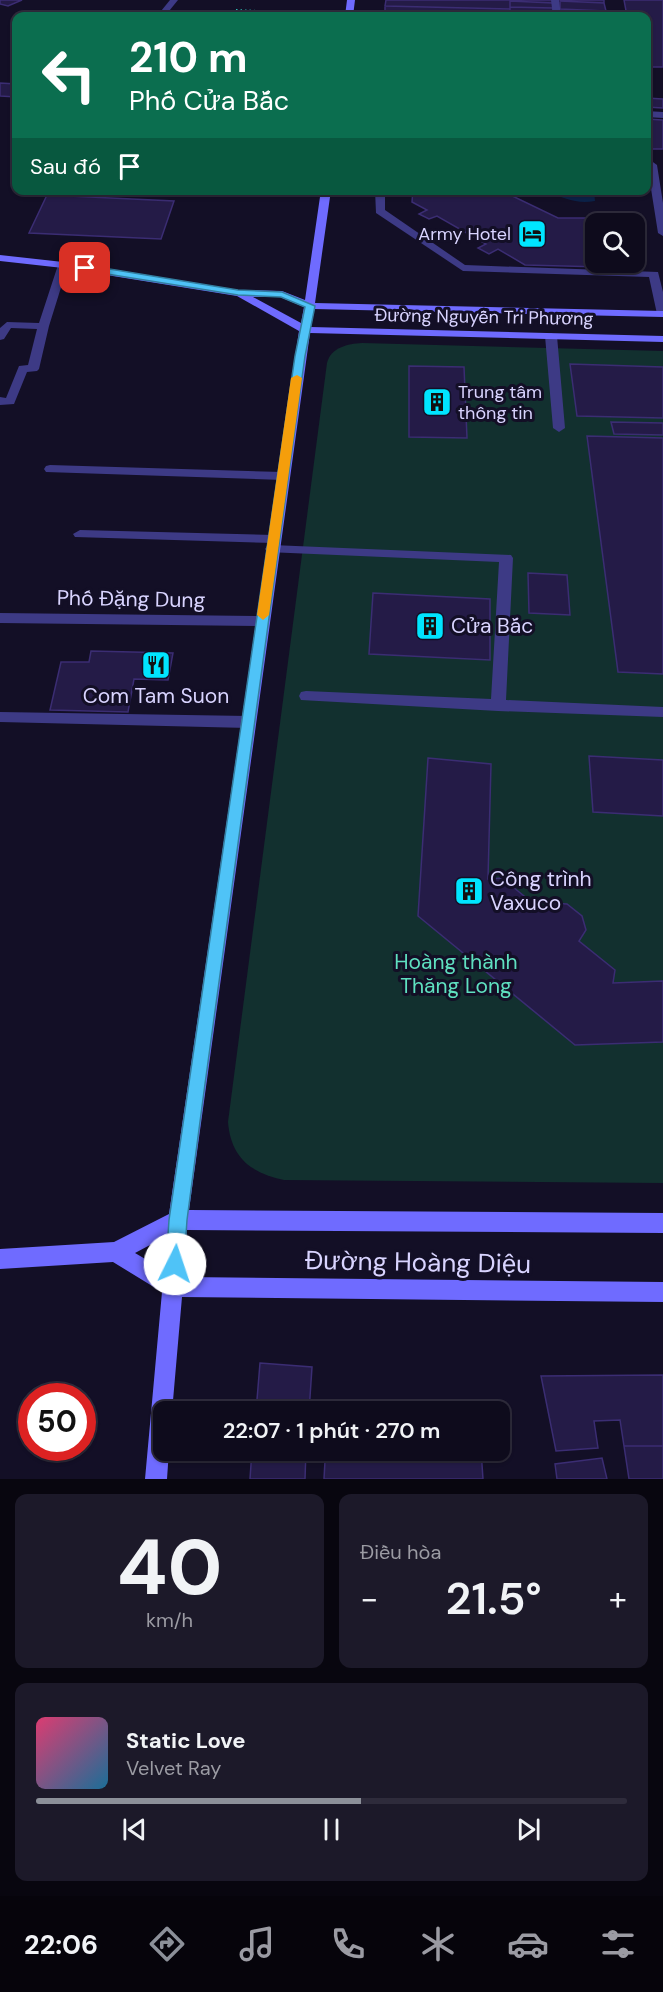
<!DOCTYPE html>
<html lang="vi">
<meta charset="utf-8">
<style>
body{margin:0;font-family:"DM Sans",sans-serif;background:#1c1929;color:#f1f3f6;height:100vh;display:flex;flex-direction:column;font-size:22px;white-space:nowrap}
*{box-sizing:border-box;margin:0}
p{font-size:20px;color:#9b9ba3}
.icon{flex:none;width:33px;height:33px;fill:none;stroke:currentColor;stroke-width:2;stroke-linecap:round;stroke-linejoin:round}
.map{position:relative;height:1479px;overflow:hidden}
.panel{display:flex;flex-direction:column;gap:15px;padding:15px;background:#08060f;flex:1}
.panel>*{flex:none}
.banner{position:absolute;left:12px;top:12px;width:639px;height:183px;border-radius:12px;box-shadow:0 2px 4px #0004,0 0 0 2px #2e2b3b;background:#0b6e4f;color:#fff;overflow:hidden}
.controls{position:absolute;left:585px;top:213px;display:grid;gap:12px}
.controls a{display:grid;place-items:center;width:60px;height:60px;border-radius:12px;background:#0e0b1c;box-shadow:0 2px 4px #0004,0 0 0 2px #2e2b3b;font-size:30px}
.speed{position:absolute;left:18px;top:1383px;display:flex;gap:12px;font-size:30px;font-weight:700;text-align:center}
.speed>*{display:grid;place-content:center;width:78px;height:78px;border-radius:50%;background:#0e0b1c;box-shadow:0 2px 4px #0004,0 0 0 2px #2e2b3b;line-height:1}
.speed .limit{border:9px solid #d22;background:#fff;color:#111}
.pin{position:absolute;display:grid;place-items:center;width:51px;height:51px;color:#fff;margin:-26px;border-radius:12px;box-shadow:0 3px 9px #0006}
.me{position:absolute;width:66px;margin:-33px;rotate:4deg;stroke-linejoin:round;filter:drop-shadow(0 0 4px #0008)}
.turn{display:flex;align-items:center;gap:21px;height:126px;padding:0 18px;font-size:27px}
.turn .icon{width:78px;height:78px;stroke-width:2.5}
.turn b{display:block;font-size:42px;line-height:51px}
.then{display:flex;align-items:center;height:57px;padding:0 18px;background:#0003;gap:12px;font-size:22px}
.big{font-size:45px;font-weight:600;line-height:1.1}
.panel .widget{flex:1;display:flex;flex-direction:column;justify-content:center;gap:9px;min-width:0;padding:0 21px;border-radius:12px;background:#1c1929}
.panel .dial{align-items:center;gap:0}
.dial b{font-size:78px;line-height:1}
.song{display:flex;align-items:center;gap:18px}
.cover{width:72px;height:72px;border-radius:9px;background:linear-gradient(135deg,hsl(340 70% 55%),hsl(200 70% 35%))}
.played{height:6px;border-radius:3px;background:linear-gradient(90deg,#8c9099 55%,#2e2b3b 55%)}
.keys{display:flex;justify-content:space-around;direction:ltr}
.heat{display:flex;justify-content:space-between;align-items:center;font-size:33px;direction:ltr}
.panel .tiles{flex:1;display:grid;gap:15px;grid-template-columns:1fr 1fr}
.widget:last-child{grid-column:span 2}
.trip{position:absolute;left:153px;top:1401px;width:357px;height:60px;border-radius:12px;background:#0e0b1c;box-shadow:0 2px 4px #0004,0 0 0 2px #2e2b3b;font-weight:600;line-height:60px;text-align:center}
.tab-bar{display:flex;height:96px;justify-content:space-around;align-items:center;background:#06040b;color:#9b9ba3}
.tab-bar .icon{width:42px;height:42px}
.tab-bar .on{color:#8c9099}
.tab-bar b{font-size:27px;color:#f1f3f6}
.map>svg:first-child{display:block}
.green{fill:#12302f}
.water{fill:#0c2248}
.building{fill:#241b47;stroke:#3b2d73;stroke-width:1.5}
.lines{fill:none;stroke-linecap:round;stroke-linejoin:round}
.path{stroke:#2fb8b0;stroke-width:2;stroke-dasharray:1.5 3;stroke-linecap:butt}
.lane{fill:#3d3a85;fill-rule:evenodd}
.street{fill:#3d3a85;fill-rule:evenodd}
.secondary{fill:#6f6bff;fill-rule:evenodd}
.route{fill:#4fc3f7;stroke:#337fa1;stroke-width:1.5}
.slow{fill:#f59e0b}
.labels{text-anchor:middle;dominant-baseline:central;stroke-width:6;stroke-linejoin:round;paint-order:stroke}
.far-poi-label{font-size:18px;fill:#d9d4ff;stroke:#130f26;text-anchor:end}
.far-street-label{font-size:18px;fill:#d9d4ff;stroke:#130f26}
.street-label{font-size:21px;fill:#d9d4ff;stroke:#130f26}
.poi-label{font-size:21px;fill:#d9d4ff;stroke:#130f26;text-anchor:start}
.park-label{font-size:21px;fill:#5fe0c0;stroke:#130f26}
.near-street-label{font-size:26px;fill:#d9d4ff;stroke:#130f26}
</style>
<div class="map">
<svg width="663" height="1479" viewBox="0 0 663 1479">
<rect width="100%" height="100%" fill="#130f26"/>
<path class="green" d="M362 343 663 351V1183L284 1180C251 1173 231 1158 228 1122L327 363C331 347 348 344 362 343Z"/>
<path class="water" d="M548 191H594L595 201C577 204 564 199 548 191Z"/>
<path class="building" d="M0 0H22L8 6 0 4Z
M386 0H510V9L385 6Z
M510 0H553V3L510 1Z
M560 0H604V3L560 1Z
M624 0H663V67H649L646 16H627Z
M510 1 553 3V8L510 7Z
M560 1 604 3 606 11 560 9Z
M385 6 510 9V14L385 11Z
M510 7 553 8V14L510 12Z
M560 9 606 11V16L561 14Z
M385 11 510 14V16H384Z
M510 12 553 14V16H510Z
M0 83 16 84V97L0 96Z
M646 98 663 99V108L646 107Z
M646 119 663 120V149H647Z
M413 190H500L558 218H628L629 224H596V262H634V250H638L641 268 525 265 498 249 489 254 478 248 486 244 437 216 429 219 419 214 427 210 412 202Z
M47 195 174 201 161 239 29 233Z
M570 364 663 367V418L577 416Z
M409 366 464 367 467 438 409 437Z
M611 422 663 423V435L614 434Z
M587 436 663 438V674L618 672Z
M528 573 567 575 570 615 529 613Z
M373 593 490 599V660L369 654Z
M91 651 173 653 168 680 134 679 128 712 50 710 61 662H89Z
M589 756 663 760V816L593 812Z
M428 758 491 764 488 879 502 878 540 909 551 903 567 904 582 916 586 930 579 941 615 970 613 983 663 981V1042L575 1045 418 916Z
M260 1363 312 1367 309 1412H256Z
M663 1375V1446H624L620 1420 594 1421 598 1448 556 1451 541 1376Z
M624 1446H663V1479H629Z
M252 1450H306L305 1479H250Z
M329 1450H481L483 1479H324L325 1461Z
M602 1458 607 1479H557L555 1464Z"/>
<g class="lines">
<path class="path" d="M236 10 324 14"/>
<path class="lane" d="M170 0H178L165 16H157Z
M551 0H559L561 16H553Z
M646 111 663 112V118L646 117Z
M646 157 657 165 663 203V236L658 233Z
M375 190H385V210L465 265 658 272 663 292V317L657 314 649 277 463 271 376 213Z
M63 262 68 265 49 326 39 369 37 371 27 372 14 404 0 405V397L6 398 19 366 28 365 37 329 11 328 4 339 0 340V328L7 322 39 323 58 265Z
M551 333 557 336 565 428 559 432 553 428 545 336Z
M50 465 283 472 289 476 283 480 46 472 44 469 46 466Z
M80 530 274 535 281 539 274 543 75 537 73 534Z
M272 545 511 555 513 558 506 700 663 707V717L498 711 301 700 299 696 301 692 306 691 491 699 499 562 267 552 265 549 267 546Z
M0 712 248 716 253 718 255 722 253 726 248 728 0 722Z"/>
<path class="street" d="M0 613 262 616 269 621 262 626 0 623Z"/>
<path class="secondary" d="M347 0H355L353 16H345Z
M321 190H331L315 303 663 311V317L314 309 311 327 663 336V342L310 333 189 1210 663 1213V1233L187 1230 183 1277 663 1282V1302L182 1297 172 1412H164V1450H169L167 1479H145L162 1292 113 1262 0 1269V1249L114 1242 169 1214 299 331 237 296 63 268 0 261V255L63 262 238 290 282 291 305 300ZM253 297H280L304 307 301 323ZM167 1236 164 1270 135 1253Z"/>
</g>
<path class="route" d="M85 265 238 290 282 292 315 306 305 356 205 1084 187 1220 184 1264 181 1271 175 1273 168 1271 166 1264 169 1220 295 356 305 307 281 297 238 295 82 270 80 268Z"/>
<path class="slow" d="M297 375 302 378 269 615 263 620 257 615 291 378Z"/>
<defs>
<g id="hotel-square" transform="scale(1.5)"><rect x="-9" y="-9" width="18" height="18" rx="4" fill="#00e5ff" stroke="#130f26"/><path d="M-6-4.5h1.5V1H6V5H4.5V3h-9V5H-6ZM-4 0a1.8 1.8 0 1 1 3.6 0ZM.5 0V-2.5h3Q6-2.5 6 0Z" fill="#111"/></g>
<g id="building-square" transform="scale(1.5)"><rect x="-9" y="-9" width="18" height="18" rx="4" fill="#00e5ff" stroke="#130f26"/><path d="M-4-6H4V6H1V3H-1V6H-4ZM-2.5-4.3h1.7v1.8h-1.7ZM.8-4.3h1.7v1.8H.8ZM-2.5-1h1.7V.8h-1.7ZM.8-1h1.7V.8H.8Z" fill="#111"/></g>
<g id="restaurant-square" transform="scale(1.5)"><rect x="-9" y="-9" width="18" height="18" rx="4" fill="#00e5ff" stroke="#130f26"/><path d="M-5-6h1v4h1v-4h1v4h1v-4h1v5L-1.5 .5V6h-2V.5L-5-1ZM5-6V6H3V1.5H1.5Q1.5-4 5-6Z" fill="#111"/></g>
</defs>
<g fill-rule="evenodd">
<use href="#hotel-square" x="532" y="234"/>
<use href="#building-square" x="437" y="402"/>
<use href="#building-square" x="430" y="626"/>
<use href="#restaurant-square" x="156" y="665"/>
<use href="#building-square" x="469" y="891"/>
</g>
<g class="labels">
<g class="far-poi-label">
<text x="511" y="234">Army Hotel</text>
<text x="458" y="392" text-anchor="start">Trung tâm<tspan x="458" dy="21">thông tin</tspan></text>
</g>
<g class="far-street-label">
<text transform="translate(484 317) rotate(1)">Đường Nguyễn Tri Phương</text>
</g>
<g class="street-label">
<text transform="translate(131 599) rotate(1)">Phố Đặng Dung</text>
</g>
<g class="poi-label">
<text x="451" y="626">Cửa Bắc</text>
<text x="156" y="696" text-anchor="middle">Com Tam Suon</text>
<text x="490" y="879">Công trình<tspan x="490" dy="24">Vaxuco</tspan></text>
</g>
<g class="park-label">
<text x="456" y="962">Hoàng thành<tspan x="456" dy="24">Thăng Long</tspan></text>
</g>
<g class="near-street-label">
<text transform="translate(418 1262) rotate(1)">Đường Hoàng Diệu</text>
</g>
</g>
</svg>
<div class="controls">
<a><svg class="icon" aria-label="search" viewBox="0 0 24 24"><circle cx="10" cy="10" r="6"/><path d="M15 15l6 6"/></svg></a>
</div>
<div class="speed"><div class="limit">50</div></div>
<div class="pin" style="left:85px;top:268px;background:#d93025"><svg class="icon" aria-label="arrive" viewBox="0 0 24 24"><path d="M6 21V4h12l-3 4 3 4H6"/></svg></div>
<svg class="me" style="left:175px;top:1264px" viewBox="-20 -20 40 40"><circle r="19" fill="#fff"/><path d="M0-13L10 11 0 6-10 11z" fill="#4fc3f7"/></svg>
<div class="trip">22:07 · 1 phút · 270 m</div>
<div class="banner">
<div class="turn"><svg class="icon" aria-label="left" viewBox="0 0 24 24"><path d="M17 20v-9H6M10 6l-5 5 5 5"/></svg><div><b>210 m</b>Phố Cửa Bắc</div></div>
<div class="then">Sau đó<svg class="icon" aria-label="arrive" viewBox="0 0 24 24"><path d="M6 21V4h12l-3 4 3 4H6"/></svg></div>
</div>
</div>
<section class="panel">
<div class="tiles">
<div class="widget dial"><b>40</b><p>km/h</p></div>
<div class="widget"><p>Điều hòa</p>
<div class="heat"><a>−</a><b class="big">21.5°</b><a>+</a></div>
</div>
<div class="widget">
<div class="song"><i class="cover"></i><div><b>Static Love</b><p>Velvet Ray</p></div></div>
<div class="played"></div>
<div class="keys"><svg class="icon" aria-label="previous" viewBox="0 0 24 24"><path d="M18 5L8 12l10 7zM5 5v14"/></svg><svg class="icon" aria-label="pause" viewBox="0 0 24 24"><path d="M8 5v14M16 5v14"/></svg><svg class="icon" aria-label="next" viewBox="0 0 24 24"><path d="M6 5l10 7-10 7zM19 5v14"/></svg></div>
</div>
</div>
</section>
<nav class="tab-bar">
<b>22:06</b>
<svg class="icon on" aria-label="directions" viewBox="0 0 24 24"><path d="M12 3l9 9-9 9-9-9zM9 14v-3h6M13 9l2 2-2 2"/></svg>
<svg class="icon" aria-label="music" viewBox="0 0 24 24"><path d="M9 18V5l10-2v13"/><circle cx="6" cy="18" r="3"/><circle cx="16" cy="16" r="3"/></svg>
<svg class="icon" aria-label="phone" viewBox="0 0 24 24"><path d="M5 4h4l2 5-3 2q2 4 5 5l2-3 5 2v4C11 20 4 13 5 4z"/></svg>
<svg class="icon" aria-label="climate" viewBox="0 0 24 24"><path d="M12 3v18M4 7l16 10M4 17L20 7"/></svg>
<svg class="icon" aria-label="car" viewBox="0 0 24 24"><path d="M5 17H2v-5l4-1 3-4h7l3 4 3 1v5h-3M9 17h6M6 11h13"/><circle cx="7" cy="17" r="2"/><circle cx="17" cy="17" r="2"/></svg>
<svg class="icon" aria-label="filters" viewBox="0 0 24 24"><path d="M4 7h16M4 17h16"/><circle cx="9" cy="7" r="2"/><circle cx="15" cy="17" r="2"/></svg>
</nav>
